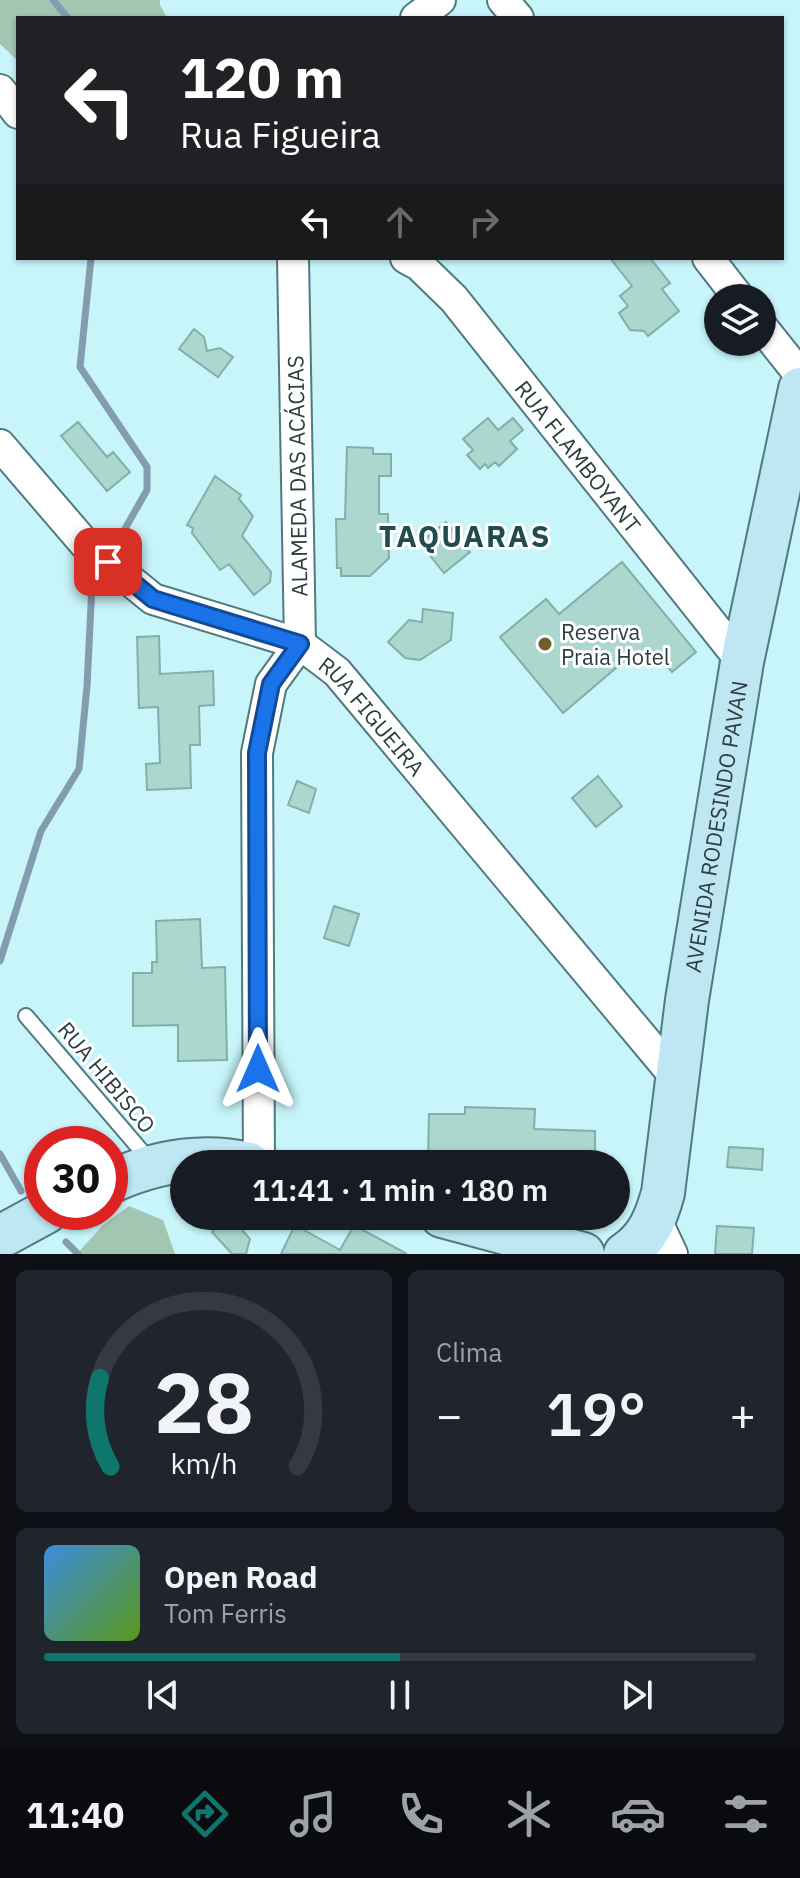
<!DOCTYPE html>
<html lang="pt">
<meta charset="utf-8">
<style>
body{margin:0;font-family:"IBM Plex Sans",sans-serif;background:#20242c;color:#f1f3f6;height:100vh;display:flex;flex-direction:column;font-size:30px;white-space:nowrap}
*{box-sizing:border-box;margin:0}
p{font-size:26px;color:#9ea1a6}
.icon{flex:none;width:44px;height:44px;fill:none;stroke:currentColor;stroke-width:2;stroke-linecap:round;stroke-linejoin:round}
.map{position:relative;height:1254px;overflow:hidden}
.panel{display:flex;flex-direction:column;gap:16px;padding:16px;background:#0d0f14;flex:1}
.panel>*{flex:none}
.top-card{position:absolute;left:16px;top:16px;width:768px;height:244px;border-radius:0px;box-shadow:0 2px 6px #0004;background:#202124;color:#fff;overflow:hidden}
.buttons{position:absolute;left:704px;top:284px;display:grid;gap:16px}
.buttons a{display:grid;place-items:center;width:72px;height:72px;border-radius:50%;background:#171b24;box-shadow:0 2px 6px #0004;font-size:40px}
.speed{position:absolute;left:24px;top:1126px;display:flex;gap:16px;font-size:40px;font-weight:700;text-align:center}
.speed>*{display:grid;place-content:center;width:104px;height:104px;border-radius:50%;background:#171b24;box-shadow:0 2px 6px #0004;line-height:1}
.speed .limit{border:12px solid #d22;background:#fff;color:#111}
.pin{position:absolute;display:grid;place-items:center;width:68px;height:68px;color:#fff;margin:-34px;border-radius:16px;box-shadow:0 4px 12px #0006}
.me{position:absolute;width:88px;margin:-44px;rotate:0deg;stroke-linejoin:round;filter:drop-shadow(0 0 6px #0008)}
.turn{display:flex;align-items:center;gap:28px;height:168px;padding:0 32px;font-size:36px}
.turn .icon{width:104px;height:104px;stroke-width:2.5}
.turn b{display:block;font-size:56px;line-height:68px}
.lanes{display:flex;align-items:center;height:76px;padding:0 32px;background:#0003;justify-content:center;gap:40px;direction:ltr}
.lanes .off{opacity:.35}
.big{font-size:60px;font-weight:600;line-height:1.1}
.panel .tile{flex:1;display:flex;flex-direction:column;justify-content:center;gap:12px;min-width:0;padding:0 28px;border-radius:12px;background:#20242c}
.panel .dial{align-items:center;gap:0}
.dial svg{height:208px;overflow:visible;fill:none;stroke:#363941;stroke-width:7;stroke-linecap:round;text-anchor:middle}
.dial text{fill:#f1f3f6;stroke:none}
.song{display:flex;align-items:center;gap:24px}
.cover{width:96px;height:96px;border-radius:12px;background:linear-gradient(135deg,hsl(210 70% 55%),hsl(90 70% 35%))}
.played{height:8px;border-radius:4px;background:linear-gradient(90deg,#0f766e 50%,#363941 50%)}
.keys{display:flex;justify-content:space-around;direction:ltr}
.heat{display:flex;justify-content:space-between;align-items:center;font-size:44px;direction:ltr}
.panel .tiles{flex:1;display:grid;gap:16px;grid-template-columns:1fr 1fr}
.tile:last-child{grid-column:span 2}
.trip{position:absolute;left:170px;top:1150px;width:460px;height:80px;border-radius:40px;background:#171b24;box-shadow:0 2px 6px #0004;font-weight:600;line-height:80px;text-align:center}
.dock{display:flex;height:128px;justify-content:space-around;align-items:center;background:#090b0e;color:#9ea1a6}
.dock .icon{width:56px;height:56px}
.dock .selected{color:#0f766e}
.dock b{font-size:36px;color:#f1f3f6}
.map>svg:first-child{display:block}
.green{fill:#a3c6b2}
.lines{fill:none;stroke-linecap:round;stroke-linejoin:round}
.stream{stroke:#849cb0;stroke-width:7}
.building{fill:#abd7cf;stroke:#84afa7;stroke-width:2}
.lane-casing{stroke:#507a7f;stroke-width:18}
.street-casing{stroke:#507a7f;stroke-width:34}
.secondary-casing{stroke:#507a7f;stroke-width:46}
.lane{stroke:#fff;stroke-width:14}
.street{stroke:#fff;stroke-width:30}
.secondary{stroke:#bee6f3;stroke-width:42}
.route-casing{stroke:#114b97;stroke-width:20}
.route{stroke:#1a73e8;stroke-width:14}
.poi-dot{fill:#6e5e2c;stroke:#fff;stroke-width:3}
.labels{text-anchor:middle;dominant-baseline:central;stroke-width:6;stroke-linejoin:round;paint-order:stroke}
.street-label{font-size:22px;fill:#2c3e40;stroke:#fff}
.poi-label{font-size:22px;fill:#2c3e40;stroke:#fff;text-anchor:start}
.district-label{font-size:30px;font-weight:bold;letter-spacing:2px;fill:#204b4f;stroke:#fff}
</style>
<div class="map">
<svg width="800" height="1254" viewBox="0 0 800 1254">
<rect width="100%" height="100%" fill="#c7f5fa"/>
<path class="green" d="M0 0H160V5L167 18H18V61L0 44Z
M129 1206 163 1220 175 1254H77L102 1226Z"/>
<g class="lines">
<path class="stream" d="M53 0 68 18
M91 258 80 367 147 467V490L113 550
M0 961 41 831 79 769 87 686 92 585
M0 1154 21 1191
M66 1242 78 1254"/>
</g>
<path class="building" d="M610 258H650L670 283 662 289 679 311 648 336 644 331 630 330 619 313 628 306 620 296 632 286Z
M194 329 204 337 207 351 220 348 233 357 218 377 179 349Z
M488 418 498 430 513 418 523 430 510 441 517 449 499 466 495 462 488 468 485 464 480 469 467 455 473 450 463 439Z
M78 422 107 457 113 452 130 472 107 491 61 436Z
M347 447 373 448V454H391V476H379V514H388L389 558 370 576H341V568H337L336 519H345Z
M215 476 241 495 239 499 253 516 242 536 271 572 270 582 254 595 229 564 220 570 192 533 193 528 187 525Z
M446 522 470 552 444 573 420 543Z
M622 562 696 652 672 672 654 651 644 660 636 651 563 713 500 637 546 599 559 614Z
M423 609 453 613 451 640 420 660 405 658 388 642 409 620 422 622Z
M159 636 160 674 213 671 214 705 199 706 200 745H190L191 788 147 790 146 764 160 763 158 707 139 708 137 637Z
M598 776 622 806 596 827 572 798Z
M297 781 316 789 309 813 288 805Z
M334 906 359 914 349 946 324 938Z
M200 919 202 968 225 967 227 1060 178 1061V1025L133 1026V973H152V962H157L156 921Z
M465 1107 535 1109 534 1129 595 1131V1164H458V1158L428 1157 429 1114H465Z
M729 1147 763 1149 762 1170 727 1167Z
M230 1216 250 1239 246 1254H232L212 1232Z
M295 1225 340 1250 354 1225 407 1254H281Z
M717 1226 754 1228 752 1254H715Z"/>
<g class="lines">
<g class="lane-casing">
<path id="lane" d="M26 1016 151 1162"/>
</g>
<g class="street-casing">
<g id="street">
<path d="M503 0 518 18"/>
<path d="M416 18 440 0"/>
<path d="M0 90 18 113"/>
<path id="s1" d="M406 258 419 265 454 299 742 662"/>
<path d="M708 258 739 298"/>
<path d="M762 327 800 375"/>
<path id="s2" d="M0 445 85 544 153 599 300 644 337 672 678 1080"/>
<path d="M259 1164 257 753 271 684 300 644 293 258"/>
<path d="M656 1220 672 1254"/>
</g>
</g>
<g class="secondary-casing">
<g id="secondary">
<path d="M110 1182C154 1162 201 1153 249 1164"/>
<path d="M442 1216 583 1254"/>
<path d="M0 1237 46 1212"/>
<path id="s3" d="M625 1254C648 1239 656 1218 663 1193L687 1000 742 662 800 389"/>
</g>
</g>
<use href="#lane" class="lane"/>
<use href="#street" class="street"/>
<use href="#secondary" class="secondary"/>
</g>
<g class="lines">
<g class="route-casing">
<path id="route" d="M108 562 153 599 300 644 271 684 257 753 258 1069"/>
</g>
<use href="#route" class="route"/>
</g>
<circle class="poi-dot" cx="545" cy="644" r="8"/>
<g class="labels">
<g class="street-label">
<text stroke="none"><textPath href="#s1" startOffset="264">RUA FLAMBOYANT</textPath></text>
<text transform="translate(297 476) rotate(-91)">ALAMEDA DAS ACÁCIAS</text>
<text stroke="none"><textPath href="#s2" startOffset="474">RUA FIGUEIRA</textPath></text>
<text stroke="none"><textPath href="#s3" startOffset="444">AVENIDA RODESINDO PAVAN</textPath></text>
<text transform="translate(107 1077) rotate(50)">RUA HIBISCO</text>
</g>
<g class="poi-label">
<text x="561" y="631">Reserva<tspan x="561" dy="25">Praia Hotel</tspan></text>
</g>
<g class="district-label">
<text x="465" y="535">TAQUARAS</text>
</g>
</g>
</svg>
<div class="buttons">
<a><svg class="icon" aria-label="layers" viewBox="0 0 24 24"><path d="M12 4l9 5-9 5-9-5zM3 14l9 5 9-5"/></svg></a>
</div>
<div class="speed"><div class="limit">30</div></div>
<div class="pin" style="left:108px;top:562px;background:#d93025"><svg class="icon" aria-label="arrive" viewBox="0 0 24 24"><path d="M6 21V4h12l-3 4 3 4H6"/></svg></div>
<svg class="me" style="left:258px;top:1069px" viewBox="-20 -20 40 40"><path d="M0-17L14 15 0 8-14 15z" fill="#1a73e8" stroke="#fff" stroke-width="4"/></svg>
<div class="trip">11:41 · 1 min · 180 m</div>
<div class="top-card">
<div class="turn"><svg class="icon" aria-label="left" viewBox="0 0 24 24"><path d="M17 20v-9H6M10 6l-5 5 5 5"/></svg><div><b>120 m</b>Rua Figueira</div></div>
<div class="lanes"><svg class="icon" aria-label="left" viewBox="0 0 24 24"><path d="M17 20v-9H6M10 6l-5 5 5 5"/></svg><svg class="icon off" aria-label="ahead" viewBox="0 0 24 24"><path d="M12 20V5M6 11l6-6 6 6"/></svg><svg class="icon off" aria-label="right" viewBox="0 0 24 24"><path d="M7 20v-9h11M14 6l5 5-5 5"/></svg></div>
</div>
</div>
<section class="panel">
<div class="tiles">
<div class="tile dial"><svg viewBox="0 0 100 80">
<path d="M14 69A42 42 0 1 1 86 69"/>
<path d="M14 69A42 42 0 0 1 10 35" stroke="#0f766e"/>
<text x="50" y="56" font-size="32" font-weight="700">28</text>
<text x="50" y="72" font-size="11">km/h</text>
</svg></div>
<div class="tile"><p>Clima</p>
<div class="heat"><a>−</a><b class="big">19°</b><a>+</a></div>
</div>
<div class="tile">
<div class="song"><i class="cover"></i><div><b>Open Road</b><p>Tom Ferris</p></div></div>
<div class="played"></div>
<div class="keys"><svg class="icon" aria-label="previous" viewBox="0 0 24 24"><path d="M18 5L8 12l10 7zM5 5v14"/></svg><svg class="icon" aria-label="pause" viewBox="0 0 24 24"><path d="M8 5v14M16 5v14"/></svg><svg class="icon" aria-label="next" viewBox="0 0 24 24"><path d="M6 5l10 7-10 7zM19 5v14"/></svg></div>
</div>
</div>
</section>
<nav class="dock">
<b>11:40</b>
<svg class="icon selected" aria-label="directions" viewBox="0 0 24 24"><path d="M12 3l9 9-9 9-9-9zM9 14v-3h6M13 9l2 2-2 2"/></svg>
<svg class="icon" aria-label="music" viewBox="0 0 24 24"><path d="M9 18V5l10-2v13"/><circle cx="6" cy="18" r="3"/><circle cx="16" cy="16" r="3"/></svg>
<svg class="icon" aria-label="phone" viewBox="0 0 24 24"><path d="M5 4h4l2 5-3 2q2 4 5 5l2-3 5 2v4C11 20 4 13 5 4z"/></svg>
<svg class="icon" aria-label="climate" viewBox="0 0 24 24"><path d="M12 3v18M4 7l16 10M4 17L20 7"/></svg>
<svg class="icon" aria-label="car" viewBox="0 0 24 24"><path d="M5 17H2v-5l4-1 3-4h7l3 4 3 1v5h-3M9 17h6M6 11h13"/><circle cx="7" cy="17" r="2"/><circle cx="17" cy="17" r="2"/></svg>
<svg class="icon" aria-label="filters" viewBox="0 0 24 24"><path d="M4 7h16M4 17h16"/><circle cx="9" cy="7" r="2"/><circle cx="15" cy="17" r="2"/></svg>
</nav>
